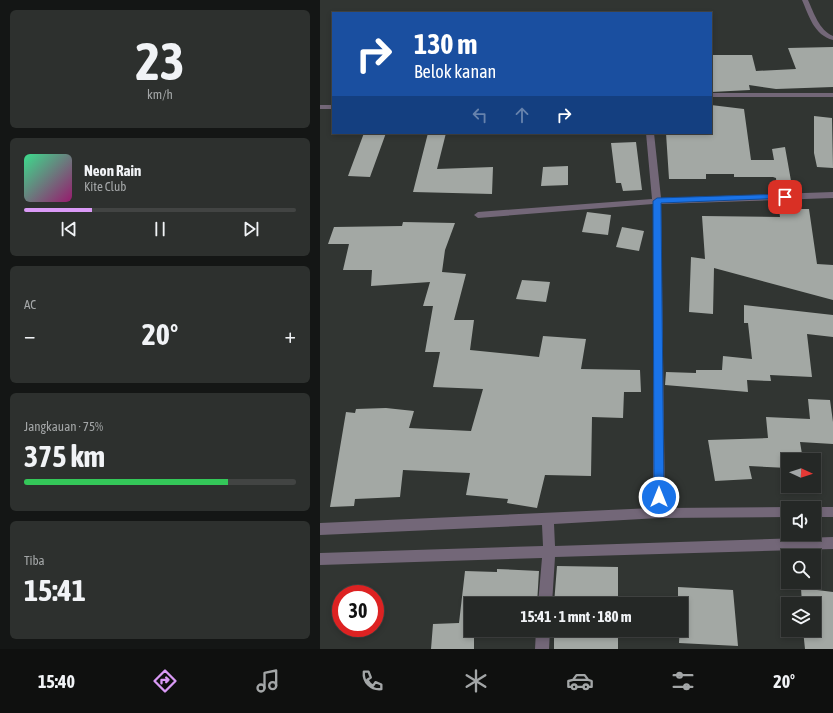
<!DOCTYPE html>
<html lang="id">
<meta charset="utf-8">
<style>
body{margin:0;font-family:"Asap Condensed",sans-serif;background:#2d302e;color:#f1f3f6;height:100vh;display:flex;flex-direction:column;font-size:15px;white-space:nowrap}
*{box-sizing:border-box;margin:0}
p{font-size:13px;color:#a3a6a7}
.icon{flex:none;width:22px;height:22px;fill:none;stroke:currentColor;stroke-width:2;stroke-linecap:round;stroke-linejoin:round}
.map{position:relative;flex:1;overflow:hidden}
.side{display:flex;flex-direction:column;gap:10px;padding:10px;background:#141615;width:320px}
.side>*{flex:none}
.guide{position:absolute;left:12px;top:12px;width:380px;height:122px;border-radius:0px;box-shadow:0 2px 6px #0003,0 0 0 1px #424443;background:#1a4fa0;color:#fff;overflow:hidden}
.needle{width:26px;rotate:93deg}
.tools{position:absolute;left:461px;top:453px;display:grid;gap:8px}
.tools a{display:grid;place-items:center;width:40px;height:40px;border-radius:0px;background:#252826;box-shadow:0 2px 6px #0003,0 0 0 1px #424443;font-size:20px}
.speed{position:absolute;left:12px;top:585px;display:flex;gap:8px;font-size:20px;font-weight:700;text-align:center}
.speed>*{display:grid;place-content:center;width:52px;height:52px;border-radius:50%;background:#252826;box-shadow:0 2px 6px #0003,0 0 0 1px #424443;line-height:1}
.speed .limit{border:6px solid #d22;background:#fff;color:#111}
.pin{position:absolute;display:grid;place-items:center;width:34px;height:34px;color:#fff;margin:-17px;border-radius:8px;box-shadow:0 2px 6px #0006}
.me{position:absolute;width:44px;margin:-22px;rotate:0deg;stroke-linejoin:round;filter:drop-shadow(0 0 3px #0008)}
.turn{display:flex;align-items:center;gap:14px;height:84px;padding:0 16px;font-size:18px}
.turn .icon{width:52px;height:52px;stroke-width:2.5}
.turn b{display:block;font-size:28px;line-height:34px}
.lanes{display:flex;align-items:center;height:38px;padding:0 16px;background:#0003;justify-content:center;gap:20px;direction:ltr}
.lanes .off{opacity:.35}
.big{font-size:30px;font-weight:700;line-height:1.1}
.side .card{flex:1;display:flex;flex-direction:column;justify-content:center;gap:6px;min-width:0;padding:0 14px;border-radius:6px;background:#2d302e}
.side .dial{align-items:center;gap:0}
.dial b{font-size:52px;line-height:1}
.song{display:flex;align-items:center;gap:12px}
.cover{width:48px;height:48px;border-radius:6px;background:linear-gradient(135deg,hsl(150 70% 55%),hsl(320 70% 35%))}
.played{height:4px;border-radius:2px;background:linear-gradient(90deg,#da9af6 25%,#424443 25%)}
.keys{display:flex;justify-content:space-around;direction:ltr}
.heat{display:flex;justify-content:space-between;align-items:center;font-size:22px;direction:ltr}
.charge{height:6px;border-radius:3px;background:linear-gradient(90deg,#34c759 75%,#424443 0)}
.trip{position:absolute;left:144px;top:597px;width:224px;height:40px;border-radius:0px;background:#252826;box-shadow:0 2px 6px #0003,0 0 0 1px #424443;font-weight:700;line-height:40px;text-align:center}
.dock{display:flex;height:64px;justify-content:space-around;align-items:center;background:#0f100f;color:#a3a6a7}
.dock .icon{width:28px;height:28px}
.dock .active{color:#da9af6}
.dock b{font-size:18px;color:#f1f3f6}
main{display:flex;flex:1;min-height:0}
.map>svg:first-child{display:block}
.building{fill:#a3a8a4}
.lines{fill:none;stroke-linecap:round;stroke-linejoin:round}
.minor{fill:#736778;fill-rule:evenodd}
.route{fill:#1a73e8;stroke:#114b97}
</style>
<main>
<section class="side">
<div class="card dial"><b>23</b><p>km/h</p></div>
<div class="card">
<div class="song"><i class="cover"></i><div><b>Neon Rain</b><p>Kite Club</p></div></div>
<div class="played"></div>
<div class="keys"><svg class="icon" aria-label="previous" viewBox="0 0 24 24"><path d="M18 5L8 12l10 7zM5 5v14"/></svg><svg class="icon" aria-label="pause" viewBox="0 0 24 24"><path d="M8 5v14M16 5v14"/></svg><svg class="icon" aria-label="next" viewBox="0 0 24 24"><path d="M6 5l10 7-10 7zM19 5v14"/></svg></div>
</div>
<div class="card"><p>AC</p>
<div class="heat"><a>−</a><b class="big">20°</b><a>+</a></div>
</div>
<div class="card"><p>Jangkauan · 75%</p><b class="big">375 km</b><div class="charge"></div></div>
<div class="card"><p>Tiba</p><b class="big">15:41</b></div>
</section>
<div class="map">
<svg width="513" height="649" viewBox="0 0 513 649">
<rect width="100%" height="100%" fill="#313532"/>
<path class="building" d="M513 47V87L456 89 429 85 430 90 391 92V55H432L436 71 476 69 468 48Z
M391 105 424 109 431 160H454L452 149 465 147 473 192H457L456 178 453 177H414V174H386V179H349L346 133H391Z
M494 116 512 118 513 168 497 167 494 153Z
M44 133H66L50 177 28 176Z
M108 133H126L117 169 173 167 172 194 93 192Z
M316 142 322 190 303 191 301 183H296L291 143Z
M248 166V185L221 186 223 167Z
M458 201H474L475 209H489L497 264 513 265V300L394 268 393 314 369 312 371 257 385 259 382 216 460 217Z
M267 212 291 215 288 235 262 232Z
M83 222 135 223 125 250 122 272 146 274 134 320H154L150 350 219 357 223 336 266 339 261 369 320 370 321 392H304L303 418 272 417 271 476 225 475 217 508 187 503 188 499 146 495 150 473 83 470 80 497 35 499 34 506 10 507 26 412 35 413 36 409 66 408 94 411 89 428 151 431 163 389 113 387 120 352H105L113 306H103L110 282 51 286 52 270H23L29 244H8L14 227 82 226Z
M302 227 324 231 319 251 296 247Z
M202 280 230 282 226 302 196 299Z
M424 305 513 315V337L487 334 492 377 450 375 451 381 427 380 428 392 345 385 346 372 376 373V370H402L403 356 432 359 428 323H424Z
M488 399 510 400 513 422V444L480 442 483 460H468V468L429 466 432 479 395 481 388 440 448 438 446 417 490 419Z
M237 566 298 567V604H234Z
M177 569 219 571 217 604H151V630H214V637L154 636V649H111L113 624 139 623 145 571 177 572Z
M358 587 413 590 418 646 359 643 361 604H358Z
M481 588 513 592V649H485L483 630H494V604H482Z
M231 630H298V649H234V638H231Z"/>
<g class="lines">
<path class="minor" d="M482 0H488C494 13 499 30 513 36V40C494 35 489 16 482 0Z
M391 93H513V97H391Z
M0 105H13V109H0Z
M326 133H334L341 198 513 192V198L341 204 345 508 468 507 472 508H468V517L339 518 234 524 235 546 513 537V549L235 557 232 604H218L222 558 0 565V553L223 546 222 525 0 535V523L333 508V204L158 218 154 215 158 212 332 199Z
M494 507H513V517H494V508H490Z
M216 630H230L229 649H215Z"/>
</g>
<path class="route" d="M465 194 468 195V198L341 203 344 497 343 501 339 502 335 501 334 497 333 201 337 198Z"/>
</svg>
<div class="tools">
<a><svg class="needle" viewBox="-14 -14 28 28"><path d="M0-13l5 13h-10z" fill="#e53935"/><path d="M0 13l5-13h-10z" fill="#a3a6a7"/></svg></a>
<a><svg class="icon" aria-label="sound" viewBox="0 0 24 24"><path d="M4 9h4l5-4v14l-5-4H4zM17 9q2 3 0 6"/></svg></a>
<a><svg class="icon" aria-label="search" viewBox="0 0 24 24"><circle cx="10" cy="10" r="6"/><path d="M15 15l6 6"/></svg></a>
<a><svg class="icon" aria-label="layers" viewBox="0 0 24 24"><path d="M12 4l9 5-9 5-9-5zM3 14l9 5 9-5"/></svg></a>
</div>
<div class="speed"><div class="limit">30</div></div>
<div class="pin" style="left:465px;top:197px;background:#d93025"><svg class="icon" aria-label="arrive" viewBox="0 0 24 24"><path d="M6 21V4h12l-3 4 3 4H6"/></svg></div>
<svg class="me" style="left:339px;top:497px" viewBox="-20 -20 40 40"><circle r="17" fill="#1a73e8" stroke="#fff" stroke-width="3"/><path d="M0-11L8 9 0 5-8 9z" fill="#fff"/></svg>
<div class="trip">15:41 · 1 mnt · 180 m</div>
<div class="guide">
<div class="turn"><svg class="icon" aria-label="right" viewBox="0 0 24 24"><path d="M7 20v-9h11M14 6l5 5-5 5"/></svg><div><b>130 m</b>Belok kanan</div></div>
<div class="lanes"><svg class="icon off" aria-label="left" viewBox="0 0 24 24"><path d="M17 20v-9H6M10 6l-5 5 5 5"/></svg><svg class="icon off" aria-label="ahead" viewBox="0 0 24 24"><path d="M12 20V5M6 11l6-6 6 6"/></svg><svg class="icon" aria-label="right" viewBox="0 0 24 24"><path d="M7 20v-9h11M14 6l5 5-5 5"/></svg></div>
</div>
</div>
</main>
<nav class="dock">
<b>15:40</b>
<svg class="icon active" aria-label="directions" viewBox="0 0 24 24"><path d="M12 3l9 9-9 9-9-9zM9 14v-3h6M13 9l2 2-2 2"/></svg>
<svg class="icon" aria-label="music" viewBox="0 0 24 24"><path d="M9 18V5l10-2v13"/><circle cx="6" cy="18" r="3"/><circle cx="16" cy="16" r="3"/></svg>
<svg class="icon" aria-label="phone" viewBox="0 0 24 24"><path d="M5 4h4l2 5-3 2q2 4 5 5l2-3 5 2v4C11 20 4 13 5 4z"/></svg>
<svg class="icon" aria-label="climate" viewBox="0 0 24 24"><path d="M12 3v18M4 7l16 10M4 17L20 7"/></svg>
<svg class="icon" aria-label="car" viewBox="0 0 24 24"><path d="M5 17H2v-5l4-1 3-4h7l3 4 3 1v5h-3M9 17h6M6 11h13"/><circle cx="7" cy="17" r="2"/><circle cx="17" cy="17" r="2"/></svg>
<svg class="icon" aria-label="filters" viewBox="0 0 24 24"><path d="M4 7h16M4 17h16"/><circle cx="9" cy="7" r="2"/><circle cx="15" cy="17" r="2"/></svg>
<b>20°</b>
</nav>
